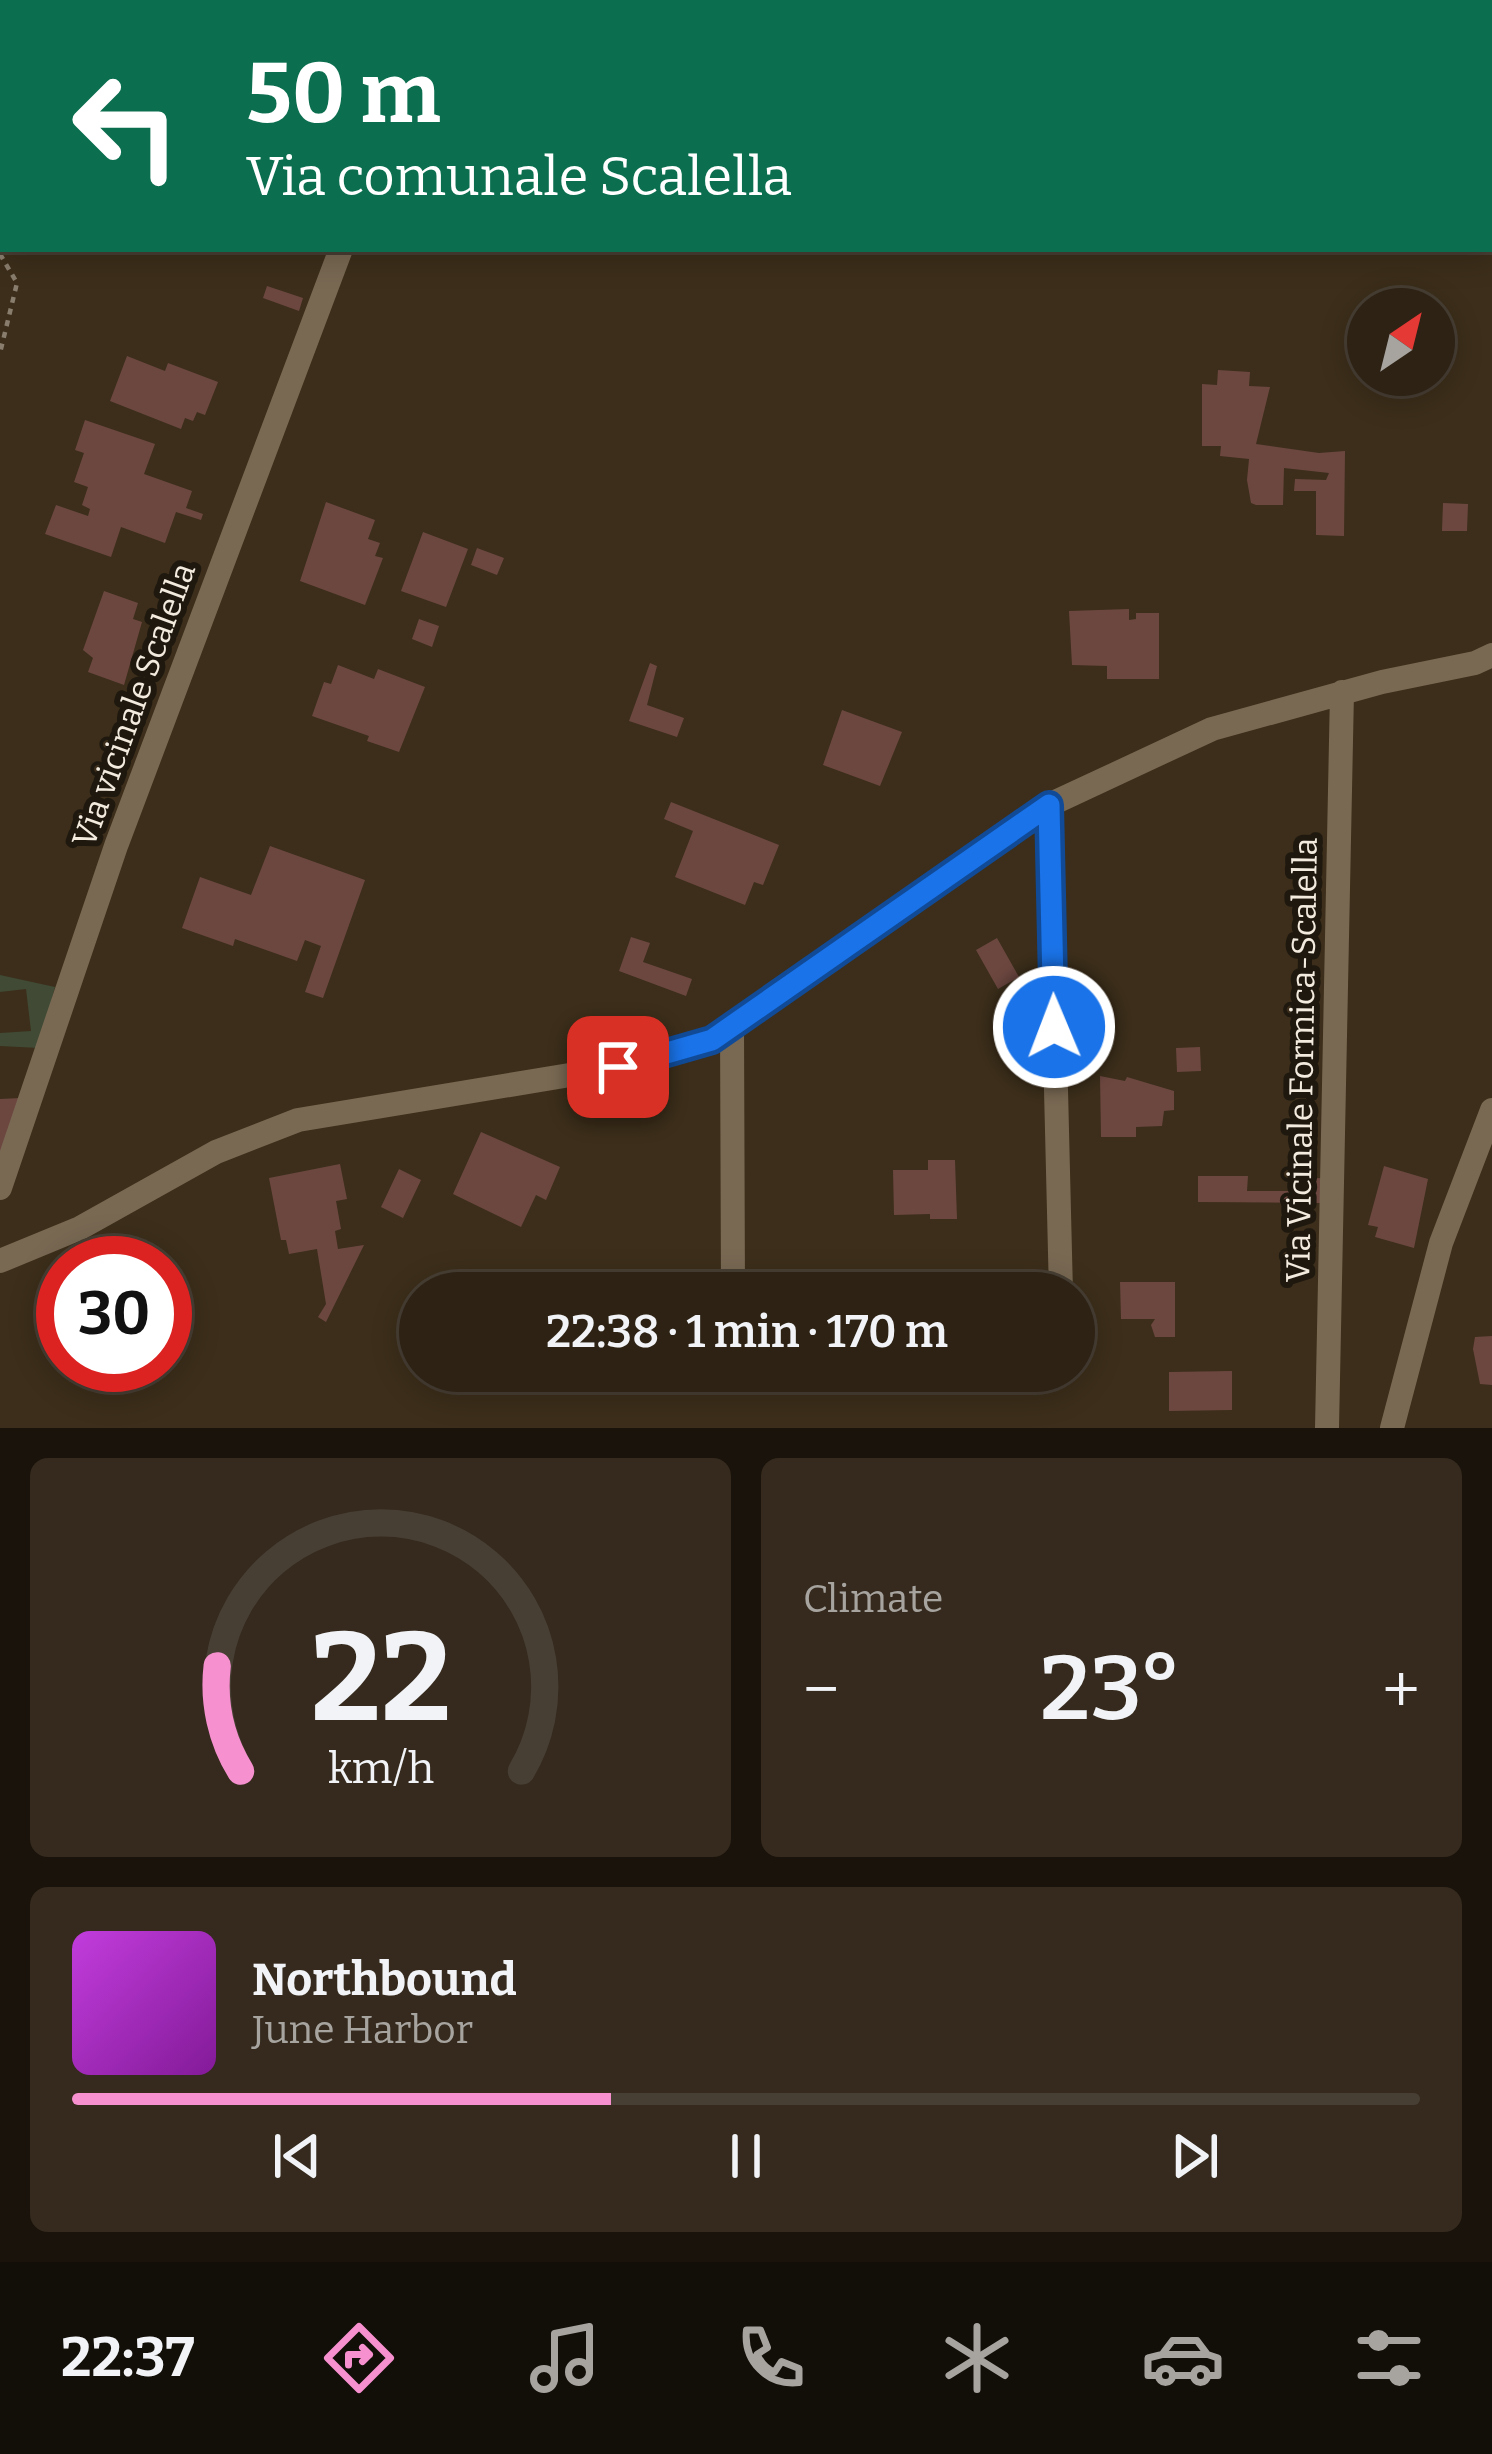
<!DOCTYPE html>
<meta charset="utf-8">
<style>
body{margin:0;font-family:Bitter,serif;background:#352a1d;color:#f1f3f6;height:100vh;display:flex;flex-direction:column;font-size:45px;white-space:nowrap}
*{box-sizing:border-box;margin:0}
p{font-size:39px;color:#a7a4a0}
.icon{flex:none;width:66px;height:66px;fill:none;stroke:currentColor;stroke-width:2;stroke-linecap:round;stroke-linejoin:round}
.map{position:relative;height:1428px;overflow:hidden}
.sheet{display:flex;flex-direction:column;gap:30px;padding:30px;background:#19130b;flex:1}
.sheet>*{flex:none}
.hud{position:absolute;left:0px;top:0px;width:1494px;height:252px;box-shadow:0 6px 30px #0003,0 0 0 3px #483f34;background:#0b6e4f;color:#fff;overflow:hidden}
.needle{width:78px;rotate:35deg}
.tools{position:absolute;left:1347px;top:288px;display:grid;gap:24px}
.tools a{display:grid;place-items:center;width:108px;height:108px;border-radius:50%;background:#2d2214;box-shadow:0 6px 30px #0003,0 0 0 3px #483f34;font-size:60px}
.speed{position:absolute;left:36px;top:1236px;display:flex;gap:24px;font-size:60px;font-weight:700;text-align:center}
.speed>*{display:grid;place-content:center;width:156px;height:156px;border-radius:50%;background:#2d2214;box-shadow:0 6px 30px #0003,0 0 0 3px #483f34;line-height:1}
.speed .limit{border:18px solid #d22;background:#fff;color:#111}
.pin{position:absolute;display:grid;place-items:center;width:102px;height:102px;color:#fff;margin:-51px;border-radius:24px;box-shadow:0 6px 18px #0006}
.me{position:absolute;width:132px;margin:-66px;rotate:359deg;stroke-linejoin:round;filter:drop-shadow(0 0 9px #0008)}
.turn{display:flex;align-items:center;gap:42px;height:252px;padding:0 48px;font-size:54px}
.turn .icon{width:156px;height:156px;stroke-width:2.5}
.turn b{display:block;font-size:84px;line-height:102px}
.big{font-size:90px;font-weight:600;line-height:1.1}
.sheet .card{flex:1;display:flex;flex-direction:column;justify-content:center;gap:18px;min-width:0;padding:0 42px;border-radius:18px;background:#352a1d}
.sheet .dial{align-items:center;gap:0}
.dial svg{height:312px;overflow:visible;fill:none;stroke:#483f34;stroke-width:7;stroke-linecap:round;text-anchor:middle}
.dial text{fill:#f1f3f6;stroke:none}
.song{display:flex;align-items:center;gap:36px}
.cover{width:144px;height:144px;border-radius:18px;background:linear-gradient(135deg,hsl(290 70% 55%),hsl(290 70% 35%))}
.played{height:12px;border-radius:6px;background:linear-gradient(90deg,#f690cf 40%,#483f34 40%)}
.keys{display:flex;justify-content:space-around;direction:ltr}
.heat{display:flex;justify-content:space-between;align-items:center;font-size:66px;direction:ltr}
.sheet .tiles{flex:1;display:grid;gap:30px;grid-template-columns:1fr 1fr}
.card:last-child{grid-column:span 2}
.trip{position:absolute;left:399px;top:1272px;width:696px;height:120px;border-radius:60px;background:#2d2214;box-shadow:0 6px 30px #0003,0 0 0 3px #483f34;font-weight:600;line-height:120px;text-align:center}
.tab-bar{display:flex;height:192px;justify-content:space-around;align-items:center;background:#120e08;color:#a7a4a0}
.tab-bar .icon{width:84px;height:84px}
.tab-bar .selected{color:#f690cf}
.tab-bar b{font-size:54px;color:#f1f3f6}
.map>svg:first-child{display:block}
.green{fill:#404a35}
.building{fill:#6c4740}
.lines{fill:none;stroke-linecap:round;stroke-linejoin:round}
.path{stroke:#897d6d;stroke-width:4.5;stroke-dasharray:6 6;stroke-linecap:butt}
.minor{stroke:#796953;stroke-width:24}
.route-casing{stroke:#114b97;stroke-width:30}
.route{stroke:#1a73e8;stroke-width:21}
.labels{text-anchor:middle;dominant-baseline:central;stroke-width:12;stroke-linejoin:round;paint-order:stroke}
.street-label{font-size:33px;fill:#f4ebdf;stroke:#1e180f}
</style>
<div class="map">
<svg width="1492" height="1428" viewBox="0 0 1492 1428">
<rect width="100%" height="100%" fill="#3c2e1a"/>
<path class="green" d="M0 975 55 987 39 1048 0 1046V1033L31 1031 26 989 0 992Z"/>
<path class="building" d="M267 286 303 298 299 311 263 298Z
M127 356 165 371 168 363 218 382 205 415 197 412 193 421 185 418 181 429 110 401Z
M1218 370 1250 372 1249 386 1270 387 1256 444 1319 453 1345 451 1344 536 1316 535V491H1294L1295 479 1326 480 1329 473 1284 468 1283 505H1256L1251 503 1247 480 1249 459 1220 456 1221 446H1202V384L1217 385Z
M85 420 155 444 144 474 192 491 186 508 203 514 201 520 176 512 165 543 121 527 111 557 45 534 56 505 88 516 90 509 82 505 88 487 74 482 84 453 75 450Z
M326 502 375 520 368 539 380 543 375 556 383 558 365 605 300 581Z
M1443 503 1468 504 1467 531H1442Z
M423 532 468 549 446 607 401 591Z
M477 548 504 558 497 575 471 565Z
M104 591 138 603 133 619 142 622 124 685 88 672 93 658 83 650Z
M1129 609V620L1136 619V613H1159V679H1107V666L1072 665 1069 611Z
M419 619 439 626 432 647 412 639Z
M650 663 657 666 647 705 684 718 677 737 629 721Z
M338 665 374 679 378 669 425 687 399 752 367 741 369 736 312 716 324 682 331 684Z
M842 710 902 732 880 786 823 765Z
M671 802 779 845 763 885 754 882 745 905 675 877 693 831 664 819Z
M270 846 365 880 323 998 305 992 321 946 305 940 297 961 235 939 233 946 182 928 200 877 251 895Z
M631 937 650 943 643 962 692 979 686 996 619 971Z
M997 938 1019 977 998 989 976 950Z
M1200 1047 1201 1071 1177 1072 1176 1048Z
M1100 1076 1125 1081 1127 1077 1174 1091V1110L1164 1111 1162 1126 1136 1127V1137H1101Z
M21 1098 0 1157V1099Z
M481 1132 560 1167 546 1200 536 1195 521 1227 453 1194Z
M928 1160H955L957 1219H930V1214L894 1215 893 1170H928Z
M340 1164 347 1199 336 1201 341 1229 335 1231 338 1249 364 1245 326 1322 318 1317 326 1304 317 1249 289 1254 286 1240H281L269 1178Z
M1384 1166 1428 1179 1414 1248 1375 1237 1378 1227 1368 1225Z
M399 1169 421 1180 403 1218 381 1207Z
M1198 1176H1248L1247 1191H1288V1179L1324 1178V1203L1198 1202Z
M640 1273 669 1293H627Z
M1120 1282H1175V1337H1155L1151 1325 1155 1319H1121Z
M1492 1336V1385L1480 1384 1473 1349 1475 1337Z
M1232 1371V1410L1169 1411V1372Z"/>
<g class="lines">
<path class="path" d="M1374 3 1375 0
M1491 78H1492
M0 254 17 283 0 353"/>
<path class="minor" d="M434 3 435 0
M1049 805 1061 1293
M732 1026 733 1293
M0 1188 116 846 341 249
M0 1261 80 1228 216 1152 298 1120 618 1067 712 1040 1049 805 1212 729 1382 682 1475 663 1492 655
M1327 1428 1342 692
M1392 1428 1441 1243 1492 1110"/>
</g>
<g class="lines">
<g class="route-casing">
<path id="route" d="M618 1067 712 1040 1049 805 1054 1027"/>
</g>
<use href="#route" class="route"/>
</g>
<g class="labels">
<g class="street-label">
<text transform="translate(134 705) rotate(-70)">Via vicinale Scalella</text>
<text transform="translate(1302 1060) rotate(-89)">Via Vicinale Formica-Scalella</text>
</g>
</g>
</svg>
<div class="tools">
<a><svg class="needle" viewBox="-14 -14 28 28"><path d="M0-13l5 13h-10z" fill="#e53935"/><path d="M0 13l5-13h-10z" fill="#a7a4a0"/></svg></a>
</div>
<div class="speed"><div class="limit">30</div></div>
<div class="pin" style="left:618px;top:1067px;background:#d93025"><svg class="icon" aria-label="arrive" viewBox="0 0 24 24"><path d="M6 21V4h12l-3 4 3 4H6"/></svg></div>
<svg class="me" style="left:1054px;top:1027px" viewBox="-20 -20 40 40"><circle r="17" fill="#1a73e8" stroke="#fff" stroke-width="3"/><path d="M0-11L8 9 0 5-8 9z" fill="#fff"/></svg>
<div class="trip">22:38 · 1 min · 170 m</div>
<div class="hud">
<div class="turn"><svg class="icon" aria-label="left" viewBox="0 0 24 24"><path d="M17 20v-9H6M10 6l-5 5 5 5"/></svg><div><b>50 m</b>Via comunale Scalella</div></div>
</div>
</div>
<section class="sheet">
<div class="tiles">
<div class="card dial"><svg viewBox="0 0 100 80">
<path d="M14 69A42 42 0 1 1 86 69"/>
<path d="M14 69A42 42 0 0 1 8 42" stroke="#f690cf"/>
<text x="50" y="56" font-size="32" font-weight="700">22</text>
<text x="50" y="72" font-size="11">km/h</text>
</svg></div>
<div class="card"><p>Climate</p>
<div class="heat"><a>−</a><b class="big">23°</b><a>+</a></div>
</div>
<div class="card">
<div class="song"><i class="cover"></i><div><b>Northbound</b><p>June Harbor</p></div></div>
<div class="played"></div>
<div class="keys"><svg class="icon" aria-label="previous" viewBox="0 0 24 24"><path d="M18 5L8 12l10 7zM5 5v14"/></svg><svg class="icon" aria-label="pause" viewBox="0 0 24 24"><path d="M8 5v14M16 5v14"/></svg><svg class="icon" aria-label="next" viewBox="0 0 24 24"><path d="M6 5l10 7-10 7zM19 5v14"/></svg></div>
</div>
</div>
</section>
<nav class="tab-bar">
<b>22:37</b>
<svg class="icon selected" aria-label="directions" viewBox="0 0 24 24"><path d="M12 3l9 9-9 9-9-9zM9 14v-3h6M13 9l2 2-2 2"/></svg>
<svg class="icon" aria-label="music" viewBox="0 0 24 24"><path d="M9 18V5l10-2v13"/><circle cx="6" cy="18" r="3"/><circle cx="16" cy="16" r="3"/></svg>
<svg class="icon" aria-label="phone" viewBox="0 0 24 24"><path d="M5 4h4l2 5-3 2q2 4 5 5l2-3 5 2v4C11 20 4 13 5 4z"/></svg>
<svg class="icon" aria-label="climate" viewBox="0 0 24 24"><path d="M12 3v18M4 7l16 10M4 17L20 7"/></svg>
<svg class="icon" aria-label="car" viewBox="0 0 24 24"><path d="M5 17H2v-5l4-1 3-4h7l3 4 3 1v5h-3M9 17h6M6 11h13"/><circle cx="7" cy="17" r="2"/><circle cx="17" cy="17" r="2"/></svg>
<svg class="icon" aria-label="filters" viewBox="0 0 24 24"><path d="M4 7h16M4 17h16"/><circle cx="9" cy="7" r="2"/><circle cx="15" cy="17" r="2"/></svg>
</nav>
